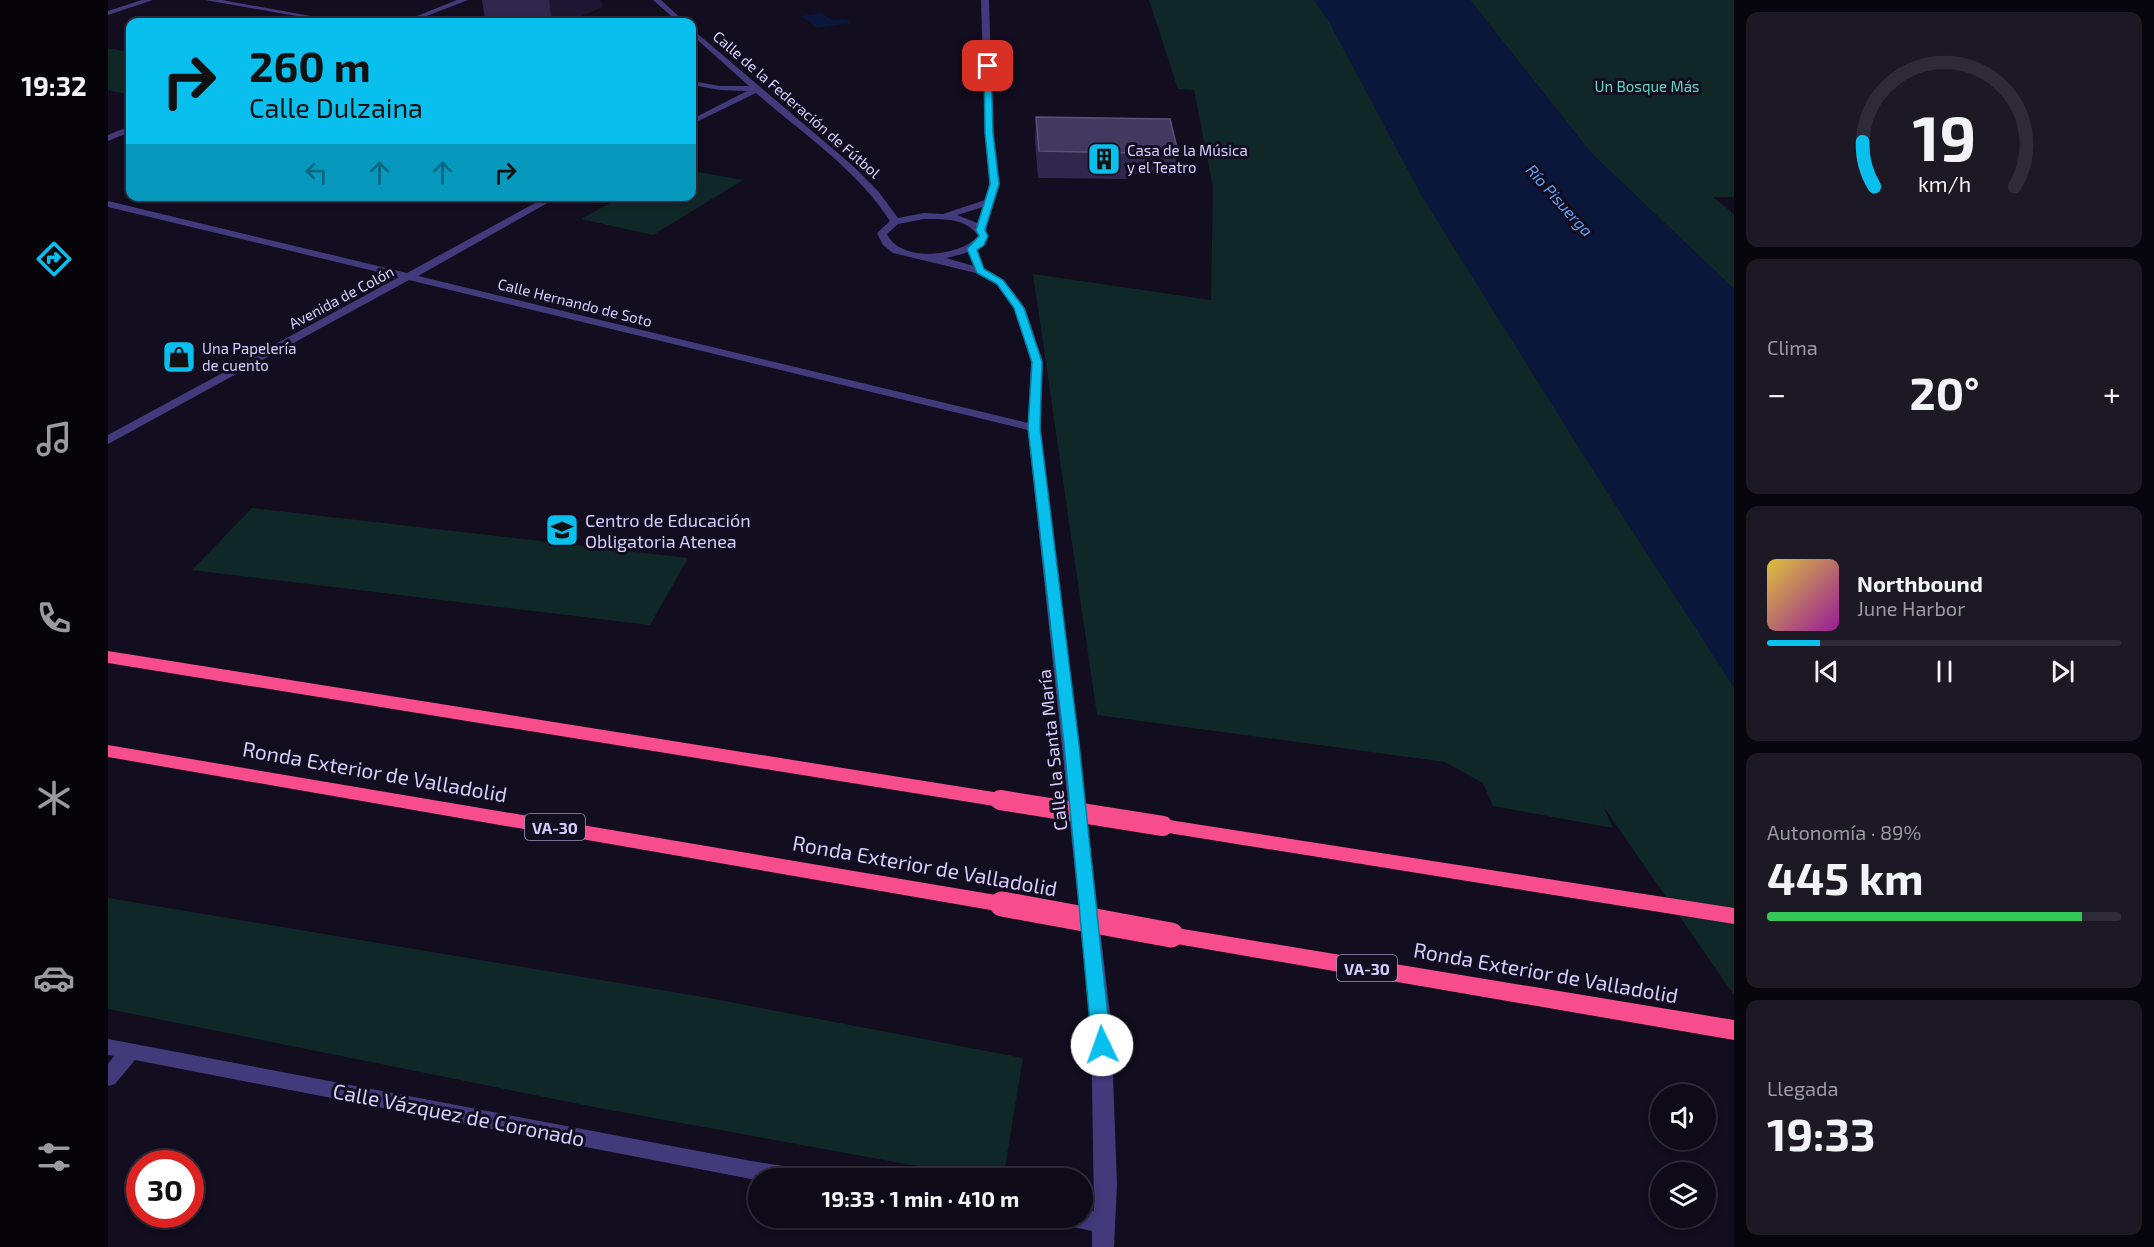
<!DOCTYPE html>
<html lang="es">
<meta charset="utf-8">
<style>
body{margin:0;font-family:"Exo 2",sans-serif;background:#1c1824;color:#f1f3f6;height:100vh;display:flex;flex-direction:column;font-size:22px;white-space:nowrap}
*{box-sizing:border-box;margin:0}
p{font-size:20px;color:#9b9aa1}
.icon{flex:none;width:33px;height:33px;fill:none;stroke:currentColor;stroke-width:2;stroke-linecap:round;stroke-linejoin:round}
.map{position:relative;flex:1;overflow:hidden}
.details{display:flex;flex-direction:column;gap:12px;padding:12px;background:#08060d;width:420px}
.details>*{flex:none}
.top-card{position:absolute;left:18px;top:18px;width:570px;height:183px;border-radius:12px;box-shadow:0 3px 9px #0003,0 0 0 2px #2e2b36;background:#09bfed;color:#111;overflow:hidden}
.tools{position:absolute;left:1542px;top:1084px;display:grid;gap:12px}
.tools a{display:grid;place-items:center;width:66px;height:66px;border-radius:50%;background:#0e0a17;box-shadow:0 3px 9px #0003,0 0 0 2px #2e2b36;font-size:30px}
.speed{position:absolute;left:18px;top:1150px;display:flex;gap:12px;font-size:30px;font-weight:700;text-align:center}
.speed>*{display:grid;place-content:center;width:78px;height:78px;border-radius:50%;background:#0e0a17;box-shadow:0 3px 9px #0003,0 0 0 2px #2e2b36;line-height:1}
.speed .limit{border:9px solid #d22;background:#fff;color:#111}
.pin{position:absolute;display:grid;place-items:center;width:51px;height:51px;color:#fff;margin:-26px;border-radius:12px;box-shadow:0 3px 9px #0006}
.me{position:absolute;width:66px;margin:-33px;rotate:357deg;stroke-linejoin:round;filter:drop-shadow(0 0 4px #0008)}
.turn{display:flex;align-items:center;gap:21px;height:126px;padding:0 24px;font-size:27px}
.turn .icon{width:78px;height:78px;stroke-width:2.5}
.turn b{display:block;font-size:42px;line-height:51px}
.lanes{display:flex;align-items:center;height:57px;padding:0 24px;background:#0003;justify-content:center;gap:30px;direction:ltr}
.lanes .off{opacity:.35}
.big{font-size:45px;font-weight:700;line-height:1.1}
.details .tile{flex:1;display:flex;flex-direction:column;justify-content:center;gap:9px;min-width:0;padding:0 21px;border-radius:12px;background:#1c1824}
.details .dial{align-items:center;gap:0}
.dial svg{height:156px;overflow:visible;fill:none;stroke:#2e2b36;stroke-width:7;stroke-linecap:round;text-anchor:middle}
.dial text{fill:#f1f3f6;stroke:none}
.song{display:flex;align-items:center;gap:18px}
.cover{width:72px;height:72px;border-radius:9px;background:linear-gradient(135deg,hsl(50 70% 55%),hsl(300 70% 35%))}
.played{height:6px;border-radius:3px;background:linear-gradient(90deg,#09bfed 15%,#2e2b36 15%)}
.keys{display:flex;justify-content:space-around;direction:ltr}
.heat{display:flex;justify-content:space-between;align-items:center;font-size:33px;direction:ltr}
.charge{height:9px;border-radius:4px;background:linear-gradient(90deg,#34c759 89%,#2e2b36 0)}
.trip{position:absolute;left:640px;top:1168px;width:345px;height:60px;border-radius:30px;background:#0e0a17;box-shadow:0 3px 9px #0003,0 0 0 2px #2e2b36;font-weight:700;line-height:60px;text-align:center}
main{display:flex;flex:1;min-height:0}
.dock{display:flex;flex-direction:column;width:108px;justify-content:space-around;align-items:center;background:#060409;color:#9b9aa1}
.dock .icon{width:42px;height:42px}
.dock .on{color:#09bfed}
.dock b{font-size:27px;color:#f1f3f6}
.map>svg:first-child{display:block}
.green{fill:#102728}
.water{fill:#0b173a}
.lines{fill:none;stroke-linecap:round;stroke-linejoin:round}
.street{fill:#433a7c;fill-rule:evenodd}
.highway{fill:#f84d8d;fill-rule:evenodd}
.highway-bridge-far1{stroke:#f84d8d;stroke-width:20}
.highway-bridge{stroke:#f84d8d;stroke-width:25}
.wall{fill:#31274c}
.shaded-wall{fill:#1d1532}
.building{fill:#43385f;stroke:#5a5078;stroke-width:1.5}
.route{fill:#09bfed;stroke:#067c9a;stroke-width:1.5}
.labels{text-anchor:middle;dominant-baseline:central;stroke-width:6;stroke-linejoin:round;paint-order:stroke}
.far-park-label{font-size:15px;fill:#5cd9c7;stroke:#120d1f}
.far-street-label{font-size:15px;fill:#d7cdfd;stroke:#120d1f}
.far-poi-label{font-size:15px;fill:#d7cdfd;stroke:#120d1f;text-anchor:start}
.far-water-label{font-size:16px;font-style:italic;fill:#5fa2f9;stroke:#120d1f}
.shield{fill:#120d1f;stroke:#9c93ba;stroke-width:1.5}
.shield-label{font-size:16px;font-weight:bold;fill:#d7cdfd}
.poi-label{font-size:18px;fill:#d7cdfd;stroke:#120d1f;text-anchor:start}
.street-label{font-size:18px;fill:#d7cdfd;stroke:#120d1f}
.near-street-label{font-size:21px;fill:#d7cdfd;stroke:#120d1f}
</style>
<main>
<nav class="dock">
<b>19:32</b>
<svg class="icon on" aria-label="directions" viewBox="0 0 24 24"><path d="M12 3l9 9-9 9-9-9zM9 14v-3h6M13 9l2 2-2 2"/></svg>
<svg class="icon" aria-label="music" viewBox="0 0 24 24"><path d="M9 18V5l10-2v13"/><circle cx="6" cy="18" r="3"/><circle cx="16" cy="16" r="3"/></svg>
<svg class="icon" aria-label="phone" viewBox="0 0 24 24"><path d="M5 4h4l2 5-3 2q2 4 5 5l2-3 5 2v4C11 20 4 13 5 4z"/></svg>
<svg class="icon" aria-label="climate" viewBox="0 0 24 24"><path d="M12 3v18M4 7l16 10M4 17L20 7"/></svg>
<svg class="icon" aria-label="car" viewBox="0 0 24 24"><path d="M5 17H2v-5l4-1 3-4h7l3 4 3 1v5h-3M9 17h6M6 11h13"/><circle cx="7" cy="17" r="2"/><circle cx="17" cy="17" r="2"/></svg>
<svg class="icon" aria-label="filters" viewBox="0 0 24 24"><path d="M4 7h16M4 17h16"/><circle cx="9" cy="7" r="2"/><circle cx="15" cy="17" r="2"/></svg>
</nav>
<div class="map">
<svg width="1626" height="1247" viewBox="0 0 1626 1247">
<rect width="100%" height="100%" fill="#120d1f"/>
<path class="green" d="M1041 0H1206L1222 23 1314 196 1487 473 1626 687V995L1495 806 1505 828 1385 806 1375 783 1337 762 989 715 925 274 1103 300 1105 187 1086 90 1070 89Z
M1362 0H1626V197H1605L1626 214V289L1484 154Z
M0 48 22 52V95L0 90Z
M584 171 635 180 545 235 473 219 513 197 584 196Z
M144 508 580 558 542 625 84 570Z
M0 898 601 998 915 1058 895 1179H880L491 1108 0 1009Z"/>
<path class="water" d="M1206 0H1362L1484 154 1626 289V687L1487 473 1314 196 1222 23Z
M714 13 724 20 737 19 744 23 709 28 693 16Z"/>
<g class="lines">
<path class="street" d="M34 0H45L0 15V11Z
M97 0H114L236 22H222Z
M349 0H360L303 22H294Z
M545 0H553L577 22H570Z
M873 0H881L885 133 892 184 877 231 880 236C869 251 856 254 838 258L876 269 896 280 917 308 935 362 932 428 1003 1021 1009 1185 1006 1247H984V1231L955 1225 952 1218H975V1210L986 1211 983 1021 920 430 301 280 0 444V435L291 277 0 207V201L299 273 440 196H452L310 276 920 423 923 362 906 308 888 284 868 273 785 253 775 245 769 233 782 221C749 169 694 133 648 93L584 124V119L639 91 612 90 584 85V81L612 86H641L584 35V29L745 166 770 191 790 218 816 213 835 214 877 200 882 184 877 133ZM875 207 869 223 849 215ZM816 219C835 219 859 218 870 236 852 257 792 263 779 234L790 224Z
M22 126V132L0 141V135Z
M0 1039 643 1161 703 1170 711 1172 714 1179H643L27 1060 7 1084 0 1086V1064L6 1056 0 1055Z"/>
<path class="highway" d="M0 651 892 793 899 795 902 800 899 805 892 807 0 663Z
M0 745 894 896 902 898 905 904 902 910 894 912 0 757Z
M1055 819 1626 908V924L1048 831 1044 826 1048 821Z
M1063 927 1626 1020V1040L1063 943 1055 941 1052 935 1055 929Z"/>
<path class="highway-bridge-far1" d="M892 800 1055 826"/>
<path class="highway-bridge" d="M894 904 1063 935"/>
</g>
<path class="wall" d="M374 0H493L494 7 458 22H403L377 19Z
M928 117 1069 148 1067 174H1022V179L930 178 927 142Z"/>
<path class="shaded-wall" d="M442 0H493L494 7 458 22H444L441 1Z"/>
<path class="building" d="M928 117 1062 119 1069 148H1023L1024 153 931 151Z"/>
<path class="route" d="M880 64 883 66 885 133 891 184 877 230 880 236 876 245 869 250 876 269 895 280 916 308 934 362 932 428 971 744 1003 1045 1000 1050 994 1052 987 1050 984 1045 956 744 920 428 924 362 906 308 889 284 869 273 859 249 871 236 868 230 882 184 877 133 876 66Z"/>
<defs>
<g id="building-square" transform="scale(1.725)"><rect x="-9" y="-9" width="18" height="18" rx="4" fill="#09bfed" stroke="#120d1f"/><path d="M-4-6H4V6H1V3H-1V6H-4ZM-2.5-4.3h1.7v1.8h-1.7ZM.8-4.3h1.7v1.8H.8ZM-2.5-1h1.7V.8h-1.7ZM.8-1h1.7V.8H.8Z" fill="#111"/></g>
<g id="shop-square" transform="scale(1.725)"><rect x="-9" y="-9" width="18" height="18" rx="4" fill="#09bfed" stroke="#120d1f"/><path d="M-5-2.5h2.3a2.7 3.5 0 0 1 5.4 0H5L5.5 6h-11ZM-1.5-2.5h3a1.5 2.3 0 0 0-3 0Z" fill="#111"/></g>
<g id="school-square" transform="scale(1.725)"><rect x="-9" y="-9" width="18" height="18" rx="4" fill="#09bfed" stroke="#120d1f"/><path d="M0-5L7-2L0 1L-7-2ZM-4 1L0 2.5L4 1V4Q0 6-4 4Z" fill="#111"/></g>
</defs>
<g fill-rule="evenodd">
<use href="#building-square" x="996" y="159"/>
<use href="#shop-square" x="71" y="357"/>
<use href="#school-square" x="454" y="530"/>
</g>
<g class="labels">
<g class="far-park-label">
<text x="1539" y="86">Un Bosque Más</text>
</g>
<g class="far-street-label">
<text transform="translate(689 104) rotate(41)">Calle de la Federación de Fútbol</text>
<text transform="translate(233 297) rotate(-28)">Avenida de Colón</text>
<text transform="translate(467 302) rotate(14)">Calle Hernando de Soto</text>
</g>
<g class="far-poi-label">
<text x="1019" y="150">Casa de la Música<tspan x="1019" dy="17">y el Teatro</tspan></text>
<text x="94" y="348">Una Papelería<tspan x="94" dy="17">de cuento</tspan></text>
</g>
<g class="far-water-label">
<text transform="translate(1452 200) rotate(48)">Río Pisuerga</text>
</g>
<g class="shield">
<rect x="417" y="814" width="60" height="26" rx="4.5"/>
<rect x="1229" y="955" width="60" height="26" rx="4.5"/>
</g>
<g class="shield-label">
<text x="447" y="827">VA-30</text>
<text x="1259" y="968">VA-30</text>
</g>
<g class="poi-label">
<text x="477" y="520">Centro de Educación<tspan x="477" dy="21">Obligatoria Atenea</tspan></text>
</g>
<g class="street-label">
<text transform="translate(944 750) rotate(-96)">Calle la Santa María</text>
</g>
<g class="near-street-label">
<text transform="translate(267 771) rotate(10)">Ronda Exterior de Valladolid</text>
<text transform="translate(817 865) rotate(10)">Ronda Exterior de Valladolid</text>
<text transform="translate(1438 972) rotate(10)">Ronda Exterior de Valladolid</text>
<text transform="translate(351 1114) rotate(11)">Calle Vázquez de Coronado</text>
</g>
</g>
</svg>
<div class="tools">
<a><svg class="icon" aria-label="sound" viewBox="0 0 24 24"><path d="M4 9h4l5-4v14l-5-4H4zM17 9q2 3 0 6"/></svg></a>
<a><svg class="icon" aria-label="layers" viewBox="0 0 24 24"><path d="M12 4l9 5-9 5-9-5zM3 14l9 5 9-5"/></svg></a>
</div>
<div class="speed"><div class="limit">30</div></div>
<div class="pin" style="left:880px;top:66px;background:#d93025"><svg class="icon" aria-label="arrive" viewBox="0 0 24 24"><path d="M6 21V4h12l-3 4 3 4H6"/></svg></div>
<svg class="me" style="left:994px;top:1045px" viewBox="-20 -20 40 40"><circle r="19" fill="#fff"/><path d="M0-13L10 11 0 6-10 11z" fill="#09bfed"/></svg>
<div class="trip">19:33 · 1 min · 410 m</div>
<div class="top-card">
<div class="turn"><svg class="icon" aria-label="right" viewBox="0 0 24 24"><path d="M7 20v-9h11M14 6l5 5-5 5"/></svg><div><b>260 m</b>Calle Dulzaina</div></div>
<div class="lanes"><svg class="icon off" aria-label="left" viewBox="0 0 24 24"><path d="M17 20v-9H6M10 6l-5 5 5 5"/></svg><svg class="icon off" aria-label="ahead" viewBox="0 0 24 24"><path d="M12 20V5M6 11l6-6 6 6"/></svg><svg class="icon off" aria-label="ahead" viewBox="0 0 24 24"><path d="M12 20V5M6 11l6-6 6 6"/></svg><svg class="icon" aria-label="right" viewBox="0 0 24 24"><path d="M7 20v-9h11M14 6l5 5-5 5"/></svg></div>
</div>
</div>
<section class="details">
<div class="tile dial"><svg viewBox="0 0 100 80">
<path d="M14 69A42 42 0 1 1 86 69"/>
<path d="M14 69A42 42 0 0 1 8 46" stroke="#09bfed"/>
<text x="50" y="56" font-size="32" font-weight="700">19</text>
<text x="50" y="72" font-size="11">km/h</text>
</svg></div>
<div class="tile"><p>Clima</p>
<div class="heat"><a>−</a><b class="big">20°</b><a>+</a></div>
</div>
<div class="tile">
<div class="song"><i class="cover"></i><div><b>Northbound</b><p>June Harbor</p></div></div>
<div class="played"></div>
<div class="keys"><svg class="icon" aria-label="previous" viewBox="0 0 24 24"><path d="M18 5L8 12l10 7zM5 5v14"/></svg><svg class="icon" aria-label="pause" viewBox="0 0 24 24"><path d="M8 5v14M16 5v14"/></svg><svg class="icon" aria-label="next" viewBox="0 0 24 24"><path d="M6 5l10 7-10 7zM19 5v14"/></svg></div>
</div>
<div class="tile"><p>Autonomía · 89%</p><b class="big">445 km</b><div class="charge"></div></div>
<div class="tile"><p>Llegada</p><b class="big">19:33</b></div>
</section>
</main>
